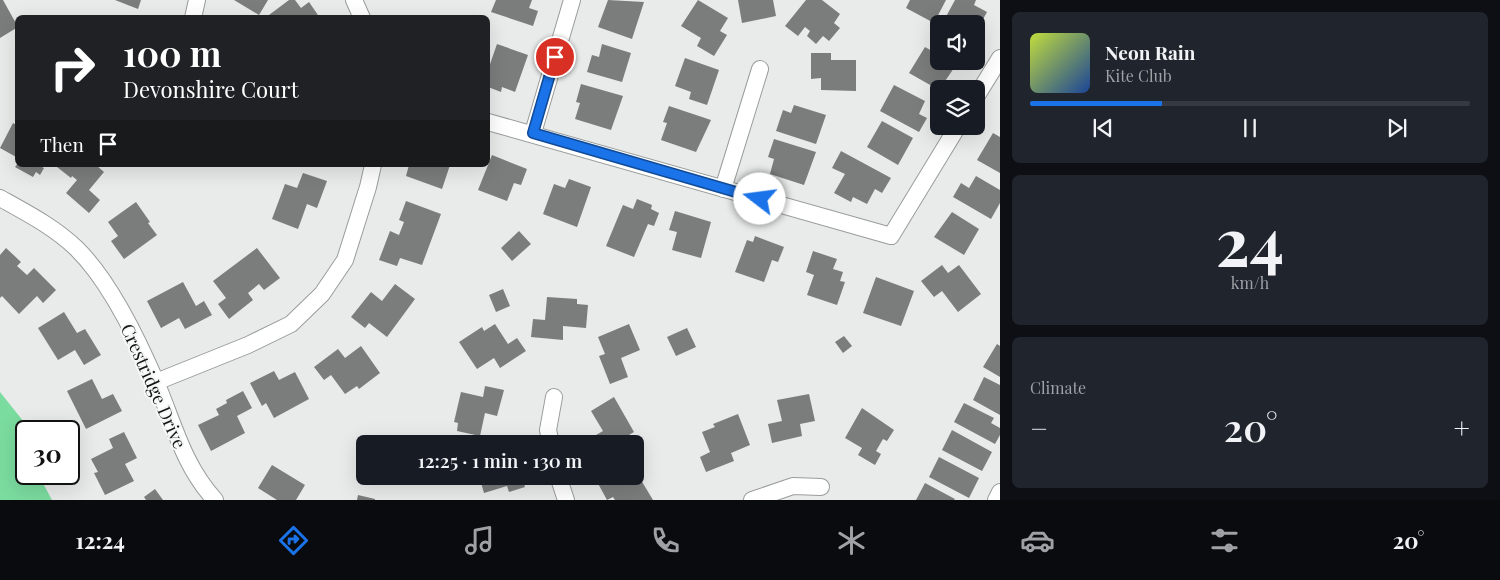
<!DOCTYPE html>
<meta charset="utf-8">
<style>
body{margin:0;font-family:"Playfair Display",serif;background:#20242c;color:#f1f3f6;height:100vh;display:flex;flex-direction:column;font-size:19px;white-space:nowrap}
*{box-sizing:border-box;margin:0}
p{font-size:16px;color:#9ea1a6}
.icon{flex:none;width:28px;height:28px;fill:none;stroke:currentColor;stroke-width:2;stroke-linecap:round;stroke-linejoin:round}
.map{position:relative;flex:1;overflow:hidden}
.sheet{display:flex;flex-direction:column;gap:12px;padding:12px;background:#0d0f14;width:500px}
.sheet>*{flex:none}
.top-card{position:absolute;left:15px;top:15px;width:475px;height:152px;border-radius:8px;box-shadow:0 5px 20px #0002;background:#202124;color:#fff;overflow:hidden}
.controls{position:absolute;left:930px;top:15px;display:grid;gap:10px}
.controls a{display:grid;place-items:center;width:55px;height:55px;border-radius:8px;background:#171b24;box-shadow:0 5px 20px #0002;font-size:25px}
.speed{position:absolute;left:15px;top:420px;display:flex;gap:10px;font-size:25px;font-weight:700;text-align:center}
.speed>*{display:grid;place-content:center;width:65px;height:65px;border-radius:50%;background:#171b24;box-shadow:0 5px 20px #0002;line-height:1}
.speed .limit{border:2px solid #111;border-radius:8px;background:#fff;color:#111}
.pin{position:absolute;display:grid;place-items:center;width:42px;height:42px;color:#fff;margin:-21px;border:2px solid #fff;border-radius:50%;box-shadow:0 1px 5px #0007}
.me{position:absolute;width:55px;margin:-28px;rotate:285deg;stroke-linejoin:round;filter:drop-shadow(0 0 4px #0008)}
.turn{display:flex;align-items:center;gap:18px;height:105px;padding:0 25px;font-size:22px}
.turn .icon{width:65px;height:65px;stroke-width:2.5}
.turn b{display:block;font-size:35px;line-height:42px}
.then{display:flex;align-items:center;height:48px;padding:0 25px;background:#0003;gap:10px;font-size:19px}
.big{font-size:38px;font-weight:600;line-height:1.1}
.sheet .card{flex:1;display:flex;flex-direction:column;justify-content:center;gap:8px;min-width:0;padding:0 18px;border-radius:8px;background:#20242c}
.sheet .dial{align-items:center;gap:0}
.dial b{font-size:65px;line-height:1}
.song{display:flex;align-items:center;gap:15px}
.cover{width:60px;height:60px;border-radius:8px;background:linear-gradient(135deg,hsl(70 70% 55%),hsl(220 70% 35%))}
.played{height:5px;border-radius:2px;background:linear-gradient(90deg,#1a73e8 30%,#363941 30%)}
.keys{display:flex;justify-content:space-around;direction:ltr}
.heat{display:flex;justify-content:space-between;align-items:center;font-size:28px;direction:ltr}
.trip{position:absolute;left:356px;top:435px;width:288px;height:50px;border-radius:8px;background:#171b24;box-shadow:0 5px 20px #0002;font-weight:600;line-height:50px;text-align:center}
.dock{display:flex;height:80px;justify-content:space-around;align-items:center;background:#090b0e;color:#9ea1a6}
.dock .icon{width:35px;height:35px}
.dock .active{color:#1a73e8}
.dock b{font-size:22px;color:#f1f3f6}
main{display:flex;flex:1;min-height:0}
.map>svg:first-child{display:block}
.green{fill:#7bdc9f}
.building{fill:#7a7d7b}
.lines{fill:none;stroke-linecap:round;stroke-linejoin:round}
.minor-casing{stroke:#999c9a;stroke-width:18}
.minor{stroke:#fff;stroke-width:16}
.route-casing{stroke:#114b97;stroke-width:12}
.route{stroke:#1a73e8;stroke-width:9}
.labels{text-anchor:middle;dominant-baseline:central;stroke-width:4;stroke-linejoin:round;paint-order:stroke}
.street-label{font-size:18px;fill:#121312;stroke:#f5f8f6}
</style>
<main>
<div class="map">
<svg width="1000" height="500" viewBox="0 0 1000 500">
<rect width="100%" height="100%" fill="#e8ebe9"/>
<path class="green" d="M0 392 31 431H26V474H38L52 500H0Z"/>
<path class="building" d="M0 0H3L18 27 0 38Z
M115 0H141L138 9Z
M234 0H268L259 15Z
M289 0H295L301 8 309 2 320 18H265Z
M496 0H532L529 8 538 11 533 26 491 12Z
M608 0 644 2 632 39 598 27Z
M698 0 728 18 720 31 727 35 714 56 697 46 701 38 681 26Z
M738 0H773L776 16 742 23Z
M806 0H822L840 14 834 23 840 28 829 41 823 36 816 44 807 36 810 31 805 27 798 36 785 26Z
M910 0H946L934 23 906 8Z
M955 0H976L974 5 987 12 976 32V24H942Z
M497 44 528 55 515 92 502 87 501 92 488 87V70Z
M602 44 631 53 622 82 587 72 592 55 599 57Z
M925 47 939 55V61H950L956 65 939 90 909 73Z
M811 53H831V60H856V91L821 90V78L811 79Z
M685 58 719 70 707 105 689 99 691 92 675 86Z
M581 84 623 96 611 130 575 119 580 103 576 102Z
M894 85 925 101 919 114 927 118 919 132 880 111Z
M794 105 826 115 816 144 776 131 783 110 791 113Z
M669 106 711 120 696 152 661 140 667 123 663 122Z
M882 121 913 138 898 165 867 147Z
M13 123 18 126V158L0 148Z
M993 133 1000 137V173L977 160Z
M774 139 816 152 804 185 770 174 774 159 768 157Z
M841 151 891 178 882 193 875 189 867 204 853 197 851 202 834 193 845 174 832 168Z
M492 155 527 169 521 185 514 183 507 201 478 190Z
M18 163V165H38L44 168 40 175 36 172 33 177 15 167Z
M59 165H96L104 172 89 190 100 200 89 213 66 193 77 180 72 176 71 178 57 167Z
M409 165H450L442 189 406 176Z
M303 173 327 181 317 208 307 204 298 229 272 219 285 184 297 188Z
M976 176 1000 190V203L991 219 953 197 961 183 969 188Z
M569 179 591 187 577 227 543 214 554 184 565 188Z
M637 199 652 205 651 209 659 213 654 226 648 224 634 257 606 246 623 205 633 209Z
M406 201 441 214 422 265 400 258 397 266 379 260 390 231 399 235 404 222 399 220Z
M136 202 150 222 148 223 157 235 124 259 111 241 118 236 108 222Z
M675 211 711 222 701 258 672 250 677 232 669 230Z
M952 212 979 229 964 255 934 237Z
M519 231 531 244 512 261 501 248Z
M755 236 784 247 778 262 772 260 764 282 735 272 747 240 753 242Z
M6 248 21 262 17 266 27 275 34 268 56 290 43 303 37 296 19 314 2 296 0 298V255Z
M257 248 280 278 264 290 259 284 248 293 253 300 229 319 218 304 226 298 213 281Z
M813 251 837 259 833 269 843 272 840 281 845 282 837 305 807 295 814 275 806 272Z
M942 265 948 273 959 265 981 294 958 312 942 291 934 297 921 281Z
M876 277 914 291 901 326 863 313Z
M183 282 196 306 204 301 212 315 185 329 179 318 161 328 147 301Z
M395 284 415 299 387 337 369 323 365 328 351 317 371 292 382 301Z
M503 289 510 306 496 312 489 295Z
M547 297 577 299V304L588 305 586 328 563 326V340L531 337 533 319 545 320Z
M64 312 77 333 85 329 101 355 84 365 75 350 58 360 38 328Z
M495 324 508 344 517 338 526 351 500 368 494 358 477 369 459 342 482 327 484 331Z
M629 324 640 350 621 358 628 377 610 384 599 356 605 354 598 337Z
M687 328 696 347 676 356 667 337Z
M844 336 852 346 843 353 835 342Z
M997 344 1000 346V377L983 367Z
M361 346 380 373 359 389 357 386 345 394 331 375 324 380 314 367 338 349 345 358Z
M274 371 279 380 295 372 309 399 274 418 266 403 262 406 250 383Z
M984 377 1000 385V415L973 400Z
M92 379 102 399 113 394 122 411 86 429 67 391Z
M485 386 504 390 497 416 485 413 480 436 457 431 458 423 454 422 461 392 483 397Z
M243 391 252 408 237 416 245 433 211 451 198 425 219 415 216 409 227 403 226 400Z
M809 394 815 421 800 424 802 436 772 443 768 424 782 421 777 400Z
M614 397 634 432 614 444H592L589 439 603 431 591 411Z
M964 403 994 418 991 423 1000 428V435L995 444 954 422Z
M862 408 894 430 887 441 883 439 876 451 881 454 875 465 858 455 862 448 845 438Z
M738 414 750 445 731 453 734 461 706 472 700 457 710 452 702 432 715 427 713 424Z
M952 430 992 452 982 471 942 450Z
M124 432 137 458 125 464 134 481 105 495 94 473 98 472 91 459 113 448 109 439Z
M939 457 979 478 969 498 929 477Z
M272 465 305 485 296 500H277L258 488Z
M635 470 653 500H615L613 497 607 500 594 476H635Z
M479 476H522L525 487 509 492 507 486 484 493Z
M925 483 955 499 954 500H916Z
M155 489 163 500H146L144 497Z
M358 495 375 499V500H357Z"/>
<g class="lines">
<g class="minor-casing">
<path id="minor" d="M354 0 362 18
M193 18 197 0
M976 97 1000 58
M488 122 891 236 958 126
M533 133 572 0
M723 189 760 69
M0 198C27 213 54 227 76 248 109 280 138 340 156 382 174 424 183 465 215 500
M156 382 248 345 291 324 322 294 345 260 368 187 373 165
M551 444 548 430 554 397
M558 476 566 500
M752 500 793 486 821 487
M996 500 1000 492"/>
</g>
<use href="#minor" class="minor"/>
</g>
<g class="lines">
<g class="route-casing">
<path id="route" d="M555 57 533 133 760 199"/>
</g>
<use href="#route" class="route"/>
</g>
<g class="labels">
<g class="street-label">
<text transform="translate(154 386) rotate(66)">Crestridge Drive</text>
</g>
</g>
</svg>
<div class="controls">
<a><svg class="icon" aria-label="sound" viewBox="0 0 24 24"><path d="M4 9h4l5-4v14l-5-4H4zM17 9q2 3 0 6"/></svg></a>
<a><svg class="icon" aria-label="layers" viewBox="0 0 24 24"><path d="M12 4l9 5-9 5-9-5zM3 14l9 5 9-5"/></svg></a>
</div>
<div class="speed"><div class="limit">30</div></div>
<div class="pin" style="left:555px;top:57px;background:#d93025"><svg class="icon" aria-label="arrive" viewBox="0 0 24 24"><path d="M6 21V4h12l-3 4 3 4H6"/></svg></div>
<svg class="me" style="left:760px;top:199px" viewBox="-20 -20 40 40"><circle r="19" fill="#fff"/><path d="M0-13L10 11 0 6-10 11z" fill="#1a73e8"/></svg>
<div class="trip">12:25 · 1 min · 130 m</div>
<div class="top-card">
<div class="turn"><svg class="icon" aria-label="right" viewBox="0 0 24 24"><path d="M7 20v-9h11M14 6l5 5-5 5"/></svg><div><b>100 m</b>Devonshire Court</div></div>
<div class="then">Then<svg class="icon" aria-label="arrive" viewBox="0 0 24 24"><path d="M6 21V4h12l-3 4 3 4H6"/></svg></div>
</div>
</div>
<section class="sheet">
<div class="card">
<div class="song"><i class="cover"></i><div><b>Neon Rain</b><p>Kite Club</p></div></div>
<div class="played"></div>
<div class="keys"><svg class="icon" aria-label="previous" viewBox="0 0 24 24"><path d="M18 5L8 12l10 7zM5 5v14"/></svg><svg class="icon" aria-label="pause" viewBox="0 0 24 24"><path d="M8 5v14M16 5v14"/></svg><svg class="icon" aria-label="next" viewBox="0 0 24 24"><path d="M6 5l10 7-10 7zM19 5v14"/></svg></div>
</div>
<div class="card dial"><b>24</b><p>km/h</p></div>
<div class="card"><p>Climate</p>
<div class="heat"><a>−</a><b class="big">20°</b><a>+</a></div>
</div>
</section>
</main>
<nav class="dock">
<b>12:24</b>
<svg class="icon active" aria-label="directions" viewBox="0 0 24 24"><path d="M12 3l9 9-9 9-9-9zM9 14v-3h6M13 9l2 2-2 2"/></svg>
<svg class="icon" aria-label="music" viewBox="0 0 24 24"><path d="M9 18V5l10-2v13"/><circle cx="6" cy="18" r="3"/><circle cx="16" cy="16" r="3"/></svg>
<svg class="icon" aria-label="phone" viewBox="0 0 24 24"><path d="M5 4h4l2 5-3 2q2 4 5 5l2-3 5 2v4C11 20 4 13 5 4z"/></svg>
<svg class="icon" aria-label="climate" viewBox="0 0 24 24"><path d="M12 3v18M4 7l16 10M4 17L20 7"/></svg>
<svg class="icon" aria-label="car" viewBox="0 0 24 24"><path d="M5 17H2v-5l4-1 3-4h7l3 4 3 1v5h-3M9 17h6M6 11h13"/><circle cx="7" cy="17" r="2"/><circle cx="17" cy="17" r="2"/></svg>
<svg class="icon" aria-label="filters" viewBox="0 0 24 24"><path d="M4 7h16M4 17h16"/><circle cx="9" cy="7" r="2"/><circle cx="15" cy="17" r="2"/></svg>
<b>20°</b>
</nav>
